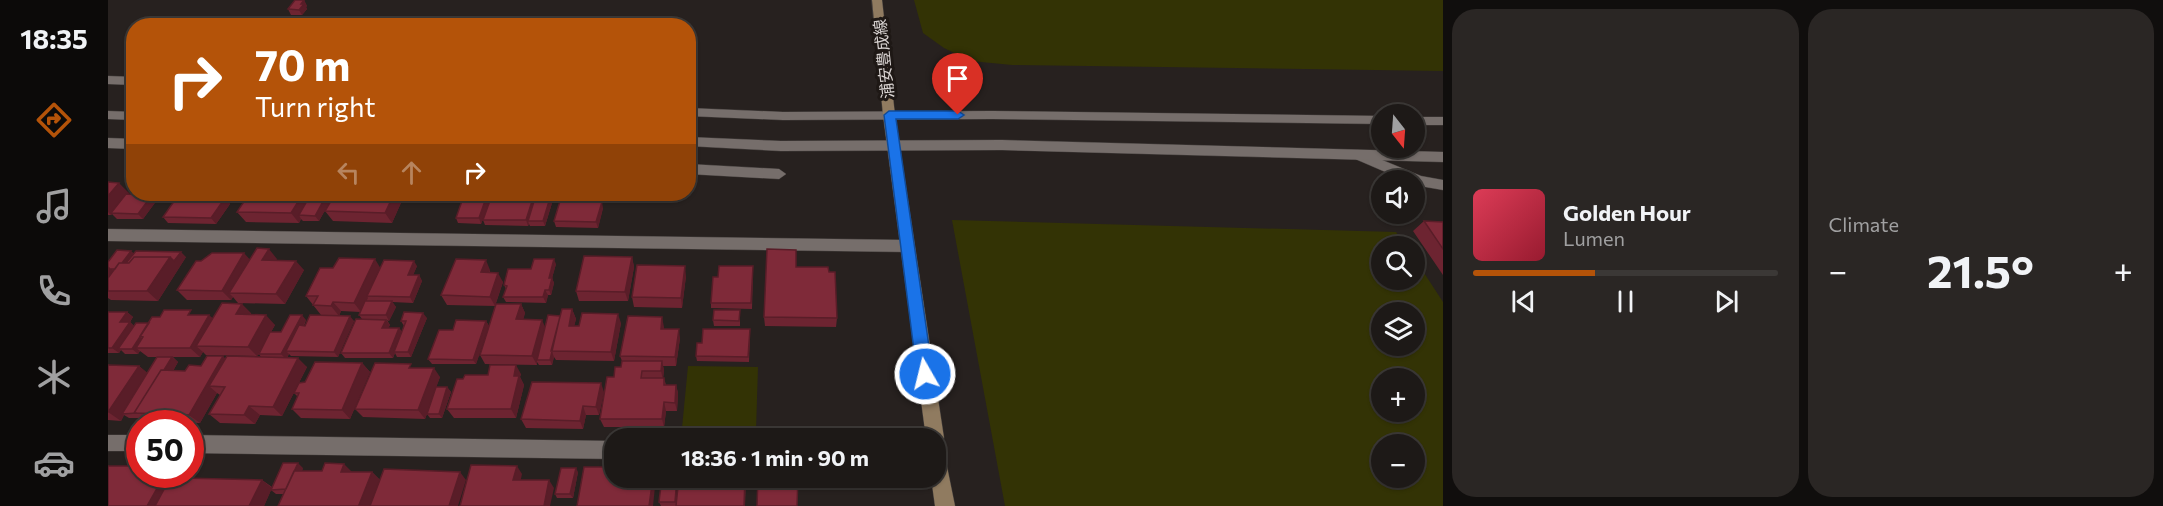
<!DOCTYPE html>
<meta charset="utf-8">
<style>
body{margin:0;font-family:Commissioner,"Noto Sans JP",sans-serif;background:#2a2624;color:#f1f3f6;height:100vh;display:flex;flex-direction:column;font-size:22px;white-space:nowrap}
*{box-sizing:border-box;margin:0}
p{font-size:20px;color:#a0a0a1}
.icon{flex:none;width:33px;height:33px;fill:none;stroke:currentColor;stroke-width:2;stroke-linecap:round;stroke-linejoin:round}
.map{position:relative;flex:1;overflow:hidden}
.sheet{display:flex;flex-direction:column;gap:9px;padding:9px;background:#100e0d;width:720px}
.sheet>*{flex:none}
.banner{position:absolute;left:18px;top:18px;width:570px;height:183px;border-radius:24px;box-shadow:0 2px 4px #0004,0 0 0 2px #3b3836;background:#b45309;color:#fff;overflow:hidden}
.needle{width:39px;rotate:163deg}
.controls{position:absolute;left:1263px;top:104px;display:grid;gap:12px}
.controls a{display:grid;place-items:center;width:54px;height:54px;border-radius:50%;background:#1d1917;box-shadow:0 2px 4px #0004,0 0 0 2px #3b3836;font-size:30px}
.speed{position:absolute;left:18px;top:410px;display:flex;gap:12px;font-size:30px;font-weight:700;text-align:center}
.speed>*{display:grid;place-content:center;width:78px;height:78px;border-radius:50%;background:#1d1917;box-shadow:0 2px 4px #0004,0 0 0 2px #3b3836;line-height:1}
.speed .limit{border:9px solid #d22;background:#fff;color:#111}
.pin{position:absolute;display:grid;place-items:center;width:51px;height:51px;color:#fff;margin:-62px -26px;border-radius:50% 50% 50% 0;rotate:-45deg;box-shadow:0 0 6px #0007}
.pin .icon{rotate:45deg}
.me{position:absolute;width:66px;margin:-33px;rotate:352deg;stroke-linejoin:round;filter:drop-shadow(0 0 4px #0008)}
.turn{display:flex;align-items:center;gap:21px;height:126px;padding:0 30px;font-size:27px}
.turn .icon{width:78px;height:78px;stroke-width:2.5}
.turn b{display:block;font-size:42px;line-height:51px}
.lanes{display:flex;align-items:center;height:57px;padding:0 30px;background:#0003;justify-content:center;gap:30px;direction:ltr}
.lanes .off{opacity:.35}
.big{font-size:45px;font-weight:700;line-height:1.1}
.sheet .card{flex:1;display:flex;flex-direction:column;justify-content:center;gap:9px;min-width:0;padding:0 21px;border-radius:24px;background:#2a2624}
.song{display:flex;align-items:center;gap:18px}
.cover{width:72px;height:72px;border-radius:9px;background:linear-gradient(135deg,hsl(350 70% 55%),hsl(350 70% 35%))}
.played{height:6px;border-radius:3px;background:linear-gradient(90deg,#b45309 40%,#3b3836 40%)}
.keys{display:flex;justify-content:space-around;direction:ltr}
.heat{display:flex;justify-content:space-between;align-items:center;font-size:33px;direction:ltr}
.sheet .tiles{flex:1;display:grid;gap:9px;grid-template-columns:repeat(2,1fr)}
.trip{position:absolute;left:496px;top:428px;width:342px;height:60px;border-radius:24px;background:#1d1917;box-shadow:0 2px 4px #0004,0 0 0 2px #3b3836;font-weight:700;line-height:60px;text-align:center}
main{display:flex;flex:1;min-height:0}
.menu{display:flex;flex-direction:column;width:108px;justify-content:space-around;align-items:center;background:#0c0a09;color:#a0a0a1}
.menu .icon{width:42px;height:42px}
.menu .active{color:#b45309}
.menu b{font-size:27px;color:#f1f3f6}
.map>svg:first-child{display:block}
.green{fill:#333305;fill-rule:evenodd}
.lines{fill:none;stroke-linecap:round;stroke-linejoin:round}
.minor-casing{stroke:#443f3d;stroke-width:1}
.tertiary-casing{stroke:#443f3d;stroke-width:1}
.secondary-casing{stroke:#443f3d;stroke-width:1}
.minor{fill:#766e6b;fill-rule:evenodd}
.tertiary{fill:#766e6b;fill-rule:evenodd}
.secondary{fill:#907b60;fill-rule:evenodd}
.wall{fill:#6d2431;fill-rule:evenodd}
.shaded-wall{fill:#591d28}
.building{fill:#7f2a39;stroke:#591d28;stroke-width:1.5}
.route{fill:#1a73e8;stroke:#114b97;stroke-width:1.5}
.labels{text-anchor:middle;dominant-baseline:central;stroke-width:6;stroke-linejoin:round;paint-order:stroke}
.street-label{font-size:16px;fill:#d9d4d2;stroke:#1e1815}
</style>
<main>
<nav class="menu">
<b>18:35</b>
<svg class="icon active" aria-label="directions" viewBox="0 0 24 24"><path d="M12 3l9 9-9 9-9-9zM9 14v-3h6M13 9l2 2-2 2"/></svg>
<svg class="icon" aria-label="music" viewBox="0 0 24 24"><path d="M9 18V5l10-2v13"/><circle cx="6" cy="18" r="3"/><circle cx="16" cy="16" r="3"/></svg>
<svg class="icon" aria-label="phone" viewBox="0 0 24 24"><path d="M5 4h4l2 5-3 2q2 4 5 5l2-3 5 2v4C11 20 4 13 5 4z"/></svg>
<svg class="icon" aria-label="climate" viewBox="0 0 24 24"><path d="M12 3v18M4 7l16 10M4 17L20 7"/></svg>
<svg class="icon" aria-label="car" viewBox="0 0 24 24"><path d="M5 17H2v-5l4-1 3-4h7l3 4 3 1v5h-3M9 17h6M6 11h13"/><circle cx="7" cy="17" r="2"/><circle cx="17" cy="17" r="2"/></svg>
</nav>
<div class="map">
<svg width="1335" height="506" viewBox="0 0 1335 506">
<rect width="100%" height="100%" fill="#27211f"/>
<path class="green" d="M806 0H1335V71L904 65 863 61 836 48 815 33Z
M844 220 1288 232 1298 246H1274V279H1306L1307 259 1335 302V506H897ZM1274 312H1306V345H1274ZM1274 378H1306V411H1274ZM1274 444H1306V477H1274Z
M580 366 650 367 648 430 574 428Z"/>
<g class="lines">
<g class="minor-casing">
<path id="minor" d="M0 138 26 139V149L0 148Z
M1250 150 1313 176 1335 180V190L1306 185V180H1296L1245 158 1243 155 1245 152Z
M580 164 671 169 678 174 671 179 580 174Z
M0 229 799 240 804 242 806 246 804 250 799 252 0 241Z
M0 435H32V451H0Z
M82 435 507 441V459L82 453Z"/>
</g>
<g class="tertiary-casing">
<path id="tertiary" d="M0 76 26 77V85L0 84Z
M580 108 675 112 884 111 1274 116V124L884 119 675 120 580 116Z
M0 111 26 112V120L0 119Z
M1306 117H1335V125H1306Z
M580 137 673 141 894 140 1335 152V162L894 150 673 151 580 146Z"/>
</g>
<g class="secondary-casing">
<path id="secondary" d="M764 0H774L787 115 836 438 834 442 847 506H827L823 477H828V438H818L775 115Z"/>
</g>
<use href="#minor" class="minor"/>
<use href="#tertiary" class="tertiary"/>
<use href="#secondary" class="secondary"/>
</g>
<path class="wall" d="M196 0 199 6 198 7 199 9 194 15H183L180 9Z
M0 182 21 193 20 194 49 200 35 219H9L4 214 3 215H0Z
M141 194H226L211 221H195L193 219 191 223 138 222 129 212Z
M296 196 284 223 225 221 217 211Z
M117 198 122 204 108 224 60 223 55 217Z
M378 198 381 203 373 224 350 223 348 218Z
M427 198H442L444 203 437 226H422L421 224 420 226 377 225 375 220Z
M495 208 490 228 448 227 446 221Z
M1316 221 1335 222V275L1305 231Z
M26 253 78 257 50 301 3 300 0 298V262Z
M524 257 526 267 520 301H471L468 291Z
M169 259 168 260 196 270 177 304 130 303 125 297 123 300H79L69 290Z
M448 264 444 278 446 283 443 295H440L438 303 398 302 395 297 398 289 396 285 423 269Z
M309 266 305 275H311L314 281 305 303 284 302 288 307 281 321 279 320 282 325 280 328H291L294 332 296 326 293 321 319 318 303 357H289L287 353 285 358H237L233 353 254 319 251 315 252 312 233 311 231 316 246 321 230 357 183 356 181 354 179 358 199 367 174 416 152 415 147 424 112 423 101 414 112 395 109 393 92 423 38 422 33 418H21L16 415 13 421 0 420V365L31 366 39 373 49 357H40L32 351 30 354H17L13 350 11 353H0V312H19L25 317 22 322 26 326 88 315 105 318 143 313V315L167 325 163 332H173L198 320 196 326H197L213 315 198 296 272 267ZM95 352 98 355 149 356 151 354 153 357 117 358 77 371H65L70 362 65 357H92Z
M688 267 729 318 728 327 657 326 656 317Z
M382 270V272L395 282 387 306 339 305 333 295Z
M645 272 644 309 603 308V303L610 277Z
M578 276 574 308 526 307 524 297Z
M413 304 417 313 415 319 437 327 452 316 464 309 468 319 466 326 513 323 506 361 448 360 446 357 444 365H431L429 362V365L377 364 372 355Z
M632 315V326H606L605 320Z
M378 321 381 326 368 364H324L320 359 345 330Z
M556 327V329L572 338 568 366H555L556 370 555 378H556L558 385H568L570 393 569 411H558L556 427H496L492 419 506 377 513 367 514 361 512 356Z
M642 334 641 362 589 361 588 356 594 343Z
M254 363 262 372 242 419 193 418 184 409 190 397 186 393Z
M306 368 332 377 328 387H339L343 392 334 418H322L319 414 317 419 255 417 247 409Z
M413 374 412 377 416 385 408 418H346L339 409 355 379Z
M496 392 491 415H478L475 429 418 428 413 419Z
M8 466 68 484 154 480 164 487 195 468 194 471 264 472 272 480 176 494H168L163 490 156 506H0Z
M470 472 465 498H449L447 494Z
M638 477 637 506H553L551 502Z"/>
<path class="shaded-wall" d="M196 0 199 6 198 7 199 9 194 15 191 10 193 4Z
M11 183 21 193 3 215 0 212V196Z
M195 194H202L205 198 191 215 193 219 191 223 183 213Z
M219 194H226L211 221 207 216Z
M286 194H295L296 196 284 223 277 213Z
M44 195 49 200 35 219 30 214Z
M426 195 428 201 420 221 421 224 420 226 418 220Z
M117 198 122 204 108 224 103 218Z
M378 198 381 203 373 224 371 218Z
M442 198 444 203 437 226 435 221Z
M494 202 495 208 490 228 488 222Z
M161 249 169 259 162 270 154 260Z
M23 251 29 256 10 269Z
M73 252 78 257 50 301 39 291 62 257Z
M136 253 145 263 121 293 125 297 123 300 114 291Z
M524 257 526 267 520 301 517 292Z
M267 259 273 269 259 296 260 298 253 312 246 303Z
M446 259 448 264 444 278 446 283 443 295 441 290V278Z
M378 260 382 270 378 282 373 272Z
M188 261 196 270 177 304 168 294Z
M306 261 309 266 303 280 300 275Z
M577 266 578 276 574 308 573 298Z
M1 267 12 277 0 291V268Z
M390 273 395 282 387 306 382 297Z
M311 275 314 281 305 303 302 297Z
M437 290 440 295 438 303 435 297Z
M284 301 288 307 281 321 278 315Z
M225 302 233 311 231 316 223 306Z
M134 304 143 313 137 324 128 314Z
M413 304 417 313 413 329 408 319Z
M464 309 468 319 464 335 461 326Z
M19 312 25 317 18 327 12 322Z
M315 313 319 318 303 357 300 352Z
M510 314 513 323 506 361 503 352Z
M101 315 111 324 88 346 95 352 92 357 82 348Z
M158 315 167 325 149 356 140 347Z
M194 315 198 320 183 351H178L181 354 178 359 173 354Z
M242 316 246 321 230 357 226 352Z
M554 317 556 327 555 338 553 329Z
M278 320 282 325 278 333 274 328Z
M434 320 438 329 429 360V365L424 356Z
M378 321 381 326 368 364 365 360Z
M22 322 28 328 10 349 13 350 11 353 4 348Z
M291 328 295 333 286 352 287 353 285 358 281 353Z
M571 329 572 338 568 366 567 357Z
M32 337 38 342 28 348 32 351 30 354 24 349Z
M444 352 446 357 444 365 442 360Z
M115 356 125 366 101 386 109 393 92 423 81 415Z
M64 357 70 362 40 414 30 413Z
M190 358 199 367 174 416 165 407Z
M554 361 556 370 555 380 553 371Z
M254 363 262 372 242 419 234 410Z
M408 365 413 374 412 377 416 385 408 418 403 409 406 376Z
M31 366 42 375 14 414 16 415 13 421 0 412Z
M326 368 332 377 317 419 310 410Z
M493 383 496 392 491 415 488 407Z
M568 385 570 393 569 411 567 403Z
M339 387 343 392 334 418 331 414Z
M556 402 558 411 556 427 554 419Z
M141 406 152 415 147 424 136 415Z
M475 406 478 415 475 429 472 421Z
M190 463 195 468 184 493 179 489Z
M236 464 244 472H233Z
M409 466 414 474 411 488 405 480Z
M468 468 470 472 465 498 462 494Z
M264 472 272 480 262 506H252L251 505Z
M352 472 358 480 350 506H341Z
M57 474H73L56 506H39Z
M545 477H548L545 506H541Z
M637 477V506H636Z
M154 480 164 488 156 506H141Z
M441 480 446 488 442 506H436Z"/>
<path class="building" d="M187 0H196L193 4H196L191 10 180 9Z
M0 182 11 183 0 196Z
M18 194 44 195 30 214 3 213Z
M141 194H195L183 213 129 212Z
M203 194H219L207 216 191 215Z
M227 194H286L277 213 217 211Z
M384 195H426L418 220H375Z
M69 197 117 198 103 218 55 217Z
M355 198H378L371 218H348Z
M427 198H442L435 221H420Z
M452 201 494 202 488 222 446 221Z
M1316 221 1335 222V249Z
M149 248 161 249 154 260 188 261 168 294 121 293Z
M659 249 688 250V267H720L721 272H727L729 318 656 317Z
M9 250 23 251 14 263H11L7 269H2L0 267V262Z
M28 251 73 252 66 261 62 257H26L21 263H18Z
M104 253H136L114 291 69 290 88 261H93Z
M476 256 524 257 517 292 468 291Z
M26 257H62L39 291H0V278L11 263H21Z
M231 258 267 259 246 303 225 302 223 306 205 305 210 296H198L212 268H225Z
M348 259 378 260 373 272 390 273 382 297 333 295Z
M426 259H446L441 278H444L441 290H437L435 297H395L399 286 396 285 400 269H423Z
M276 260 306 261 300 275H311L302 297 259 296Z
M529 265 577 266 573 298 524 297Z
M611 266H645L643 303H603L605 277H610Z
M257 301H284L278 315H251Z
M114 303 134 304 128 314 158 315 140 347 88 346Z
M388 304H413L408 319 434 320 424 356 372 355Z
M454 309H464L461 326H471L474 313 510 314 503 352 443 351Z
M56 310H83L80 315H101L82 348H28L35 337 32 336 44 317H52Z
M606 310H632L631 321 605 320Z
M0 312H19L12 322H22L4 348H0Z
M296 312 315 313 300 352H286L298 321H293Z
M182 315H194L173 354H151L162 332H173Z
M202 315 242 316 226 352 178 351 191 325 197 326Z
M440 315 452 316 442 360H429Z
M520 316 554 317 553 329H571L567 357 512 356Z
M248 319 278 320 274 328H291L281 353H233Z
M348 320 378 321 365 360 320 359 331 330H345Z
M28 323H41L24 349H10Z
M595 329H642L640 357 588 356 589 343H594Z
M99 356H115L81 415 26 413 53 370 77 371 81 365 93 366Z
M119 356 190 358 165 407 141 406 136 415 101 414 117 387 101 386Z
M49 357H64L56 370H53L26 413H29L14 414Z
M514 361H554L553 371H534L533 378H556V385H568L567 403 556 402 554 419H492L499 377H506L507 367H513Z
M207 362 254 363 234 410 184 409 191 393H186L191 383 197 382Z
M267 363 303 364 301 368H326L310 410 247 409Z
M0 365 31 366 0 412Z
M382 365H408L406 376H411L403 409H339L349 379H355L357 375H380Z
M424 382 493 383 488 407 475 406 472 421 413 419Z
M328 387H339L331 414H319Z
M175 463H190L178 489 163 490Z
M217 463 236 464 233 472H264L251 505 257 506H170L186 471H214Z
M363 465 409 466 405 480H441L436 506H352Z
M0 466H32V474H57L39 506H0Z
M476 467H507V477H545L541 506H469Z
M453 468H468L462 494H447Z
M276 469 352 472 341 506H262Z
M554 477H569L567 502H551Z
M571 477H637L636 506H568Z
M650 477H690L689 506H649Z
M74 478 154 480 141 506H47L59 484H71Z"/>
<path class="route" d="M781 111H850L856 115 850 119H788L825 374 823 379 817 381 812 379 809 374 776 115Z"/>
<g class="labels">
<g class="street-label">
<text transform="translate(775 59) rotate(-96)">浦安豊成線</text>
</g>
</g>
</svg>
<div class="controls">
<a><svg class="needle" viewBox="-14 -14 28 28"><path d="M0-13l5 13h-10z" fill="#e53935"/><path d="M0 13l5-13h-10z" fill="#a0a0a1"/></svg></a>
<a><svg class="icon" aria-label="sound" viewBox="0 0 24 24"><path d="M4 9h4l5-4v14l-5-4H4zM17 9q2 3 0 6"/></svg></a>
<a><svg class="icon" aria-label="search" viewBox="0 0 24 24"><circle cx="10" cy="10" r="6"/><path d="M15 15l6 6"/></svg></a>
<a><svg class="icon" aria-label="layers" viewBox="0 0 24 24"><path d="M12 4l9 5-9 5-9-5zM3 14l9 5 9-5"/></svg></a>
<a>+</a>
<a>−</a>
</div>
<div class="speed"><div class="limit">50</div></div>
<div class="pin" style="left:850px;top:115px;background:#d93025"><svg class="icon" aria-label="arrive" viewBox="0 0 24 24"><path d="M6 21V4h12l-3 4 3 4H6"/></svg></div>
<svg class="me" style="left:817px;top:374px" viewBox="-20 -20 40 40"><circle r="17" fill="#1a73e8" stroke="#fff" stroke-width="3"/><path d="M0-11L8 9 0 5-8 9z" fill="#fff"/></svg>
<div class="trip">18:36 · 1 min · 90 m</div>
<div class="banner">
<div class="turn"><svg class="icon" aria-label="right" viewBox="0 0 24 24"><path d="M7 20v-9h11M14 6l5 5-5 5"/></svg><div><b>70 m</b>Turn right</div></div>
<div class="lanes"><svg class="icon off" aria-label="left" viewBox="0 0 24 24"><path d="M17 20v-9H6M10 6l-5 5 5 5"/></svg><svg class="icon off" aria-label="ahead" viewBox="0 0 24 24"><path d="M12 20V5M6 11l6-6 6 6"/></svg><svg class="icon" aria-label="right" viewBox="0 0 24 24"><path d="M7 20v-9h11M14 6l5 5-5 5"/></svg></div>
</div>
</div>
<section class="sheet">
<div class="tiles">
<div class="card">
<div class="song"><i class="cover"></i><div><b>Golden Hour</b><p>Lumen</p></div></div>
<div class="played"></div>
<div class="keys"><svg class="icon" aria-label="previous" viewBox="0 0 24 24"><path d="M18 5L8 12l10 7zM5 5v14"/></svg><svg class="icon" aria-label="pause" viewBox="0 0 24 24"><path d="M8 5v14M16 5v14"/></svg><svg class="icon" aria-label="next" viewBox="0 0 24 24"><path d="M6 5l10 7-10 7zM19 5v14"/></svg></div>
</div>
<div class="card"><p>Climate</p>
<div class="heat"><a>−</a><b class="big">21.5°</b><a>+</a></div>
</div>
</div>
</section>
</main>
